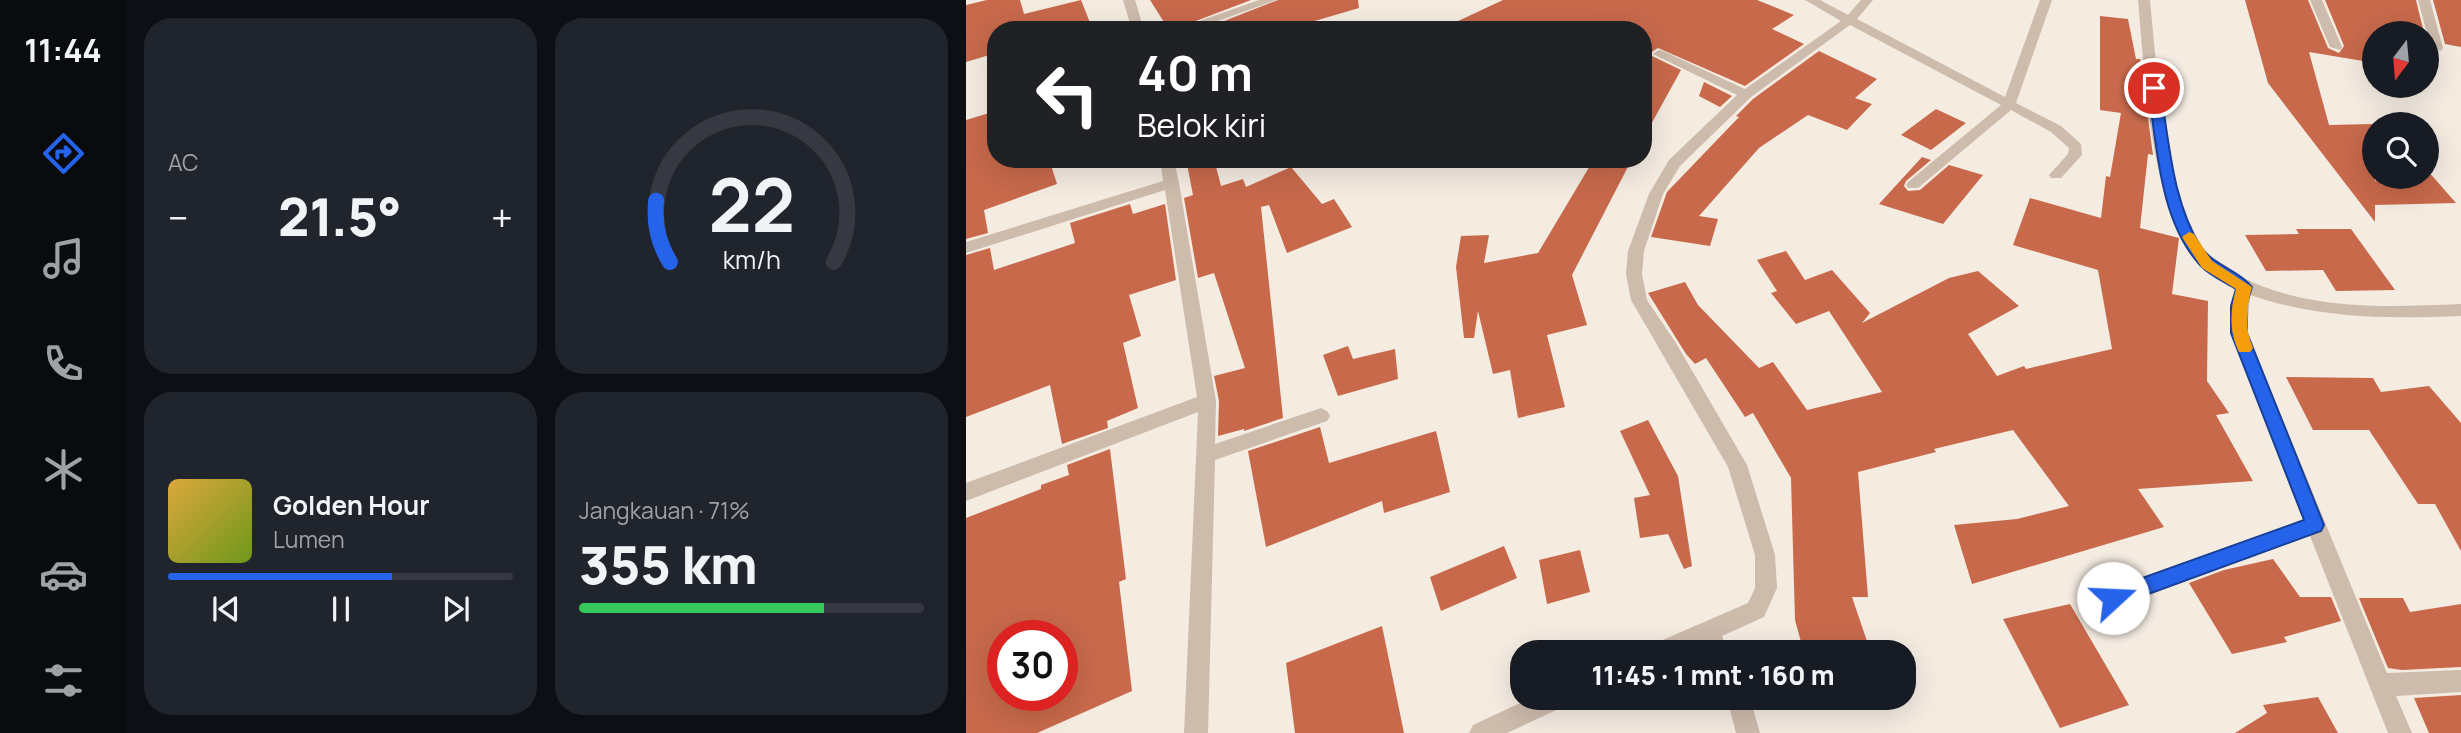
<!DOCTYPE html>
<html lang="id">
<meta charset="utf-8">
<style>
body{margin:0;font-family:Manrope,sans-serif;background:#20242c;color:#f1f3f6;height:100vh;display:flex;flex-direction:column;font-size:26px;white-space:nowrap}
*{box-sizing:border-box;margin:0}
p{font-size:23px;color:#9ea1a6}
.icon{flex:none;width:38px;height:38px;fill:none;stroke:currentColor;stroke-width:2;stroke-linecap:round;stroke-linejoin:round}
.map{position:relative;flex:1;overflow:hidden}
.side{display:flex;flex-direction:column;gap:18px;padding:18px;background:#0d0f14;width:840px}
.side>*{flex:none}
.banner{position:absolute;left:21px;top:21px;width:665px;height:147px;border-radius:28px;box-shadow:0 7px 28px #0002;background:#202124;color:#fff;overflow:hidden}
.needle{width:46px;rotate:196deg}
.fabs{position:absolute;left:1396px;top:21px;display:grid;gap:14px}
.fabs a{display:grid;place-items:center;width:77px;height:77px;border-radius:50%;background:#171b24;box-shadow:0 7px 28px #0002;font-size:35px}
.speed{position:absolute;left:21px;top:620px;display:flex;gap:14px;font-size:35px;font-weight:700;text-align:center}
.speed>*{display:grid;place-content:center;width:91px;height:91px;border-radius:50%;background:#171b24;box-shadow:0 7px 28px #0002;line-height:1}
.speed .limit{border:10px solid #d22;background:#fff;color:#111}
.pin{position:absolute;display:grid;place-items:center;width:60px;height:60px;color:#fff;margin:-30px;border:4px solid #fff;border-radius:50%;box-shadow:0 2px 7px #0007}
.me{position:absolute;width:77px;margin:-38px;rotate:70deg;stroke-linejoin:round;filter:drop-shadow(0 0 5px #0008)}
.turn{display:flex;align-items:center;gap:24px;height:147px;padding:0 35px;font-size:32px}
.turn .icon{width:91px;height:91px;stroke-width:2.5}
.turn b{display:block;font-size:49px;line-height:60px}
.big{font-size:52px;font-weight:800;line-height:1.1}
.side .card{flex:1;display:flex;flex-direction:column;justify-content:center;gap:10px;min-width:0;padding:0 24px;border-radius:28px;background:#20242c}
.side .dial{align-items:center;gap:0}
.dial svg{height:182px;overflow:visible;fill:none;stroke:#363941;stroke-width:7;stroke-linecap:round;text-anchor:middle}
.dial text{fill:#f1f3f6;stroke:none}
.song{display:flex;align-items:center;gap:21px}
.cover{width:84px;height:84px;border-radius:10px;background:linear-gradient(135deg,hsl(40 70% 55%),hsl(80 70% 35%))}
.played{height:7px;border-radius:4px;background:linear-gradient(90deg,#2563eb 65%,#363941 65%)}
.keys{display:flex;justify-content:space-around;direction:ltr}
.heat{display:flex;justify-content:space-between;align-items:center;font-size:38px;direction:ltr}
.charge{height:10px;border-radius:5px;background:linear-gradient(90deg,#34c759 71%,#363941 0)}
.side .tiles{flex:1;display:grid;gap:18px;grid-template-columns:repeat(2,1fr)}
.trip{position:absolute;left:544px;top:640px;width:406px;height:70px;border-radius:28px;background:#171b24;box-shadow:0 7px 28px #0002;font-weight:800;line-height:70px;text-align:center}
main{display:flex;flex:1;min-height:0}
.dock{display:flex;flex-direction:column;width:126px;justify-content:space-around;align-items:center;background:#090b0e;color:#9ea1a6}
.dock .icon{width:49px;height:49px}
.dock .on{color:#2563eb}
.dock b{font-size:32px;color:#f1f3f6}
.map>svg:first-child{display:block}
.building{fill:#c8694b;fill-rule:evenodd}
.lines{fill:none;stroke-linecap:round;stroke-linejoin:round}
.street{fill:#cdbbac;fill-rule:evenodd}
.route{fill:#2563eb;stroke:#184099;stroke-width:2}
.slow{fill:#f59e0b}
</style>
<main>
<nav class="dock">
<b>11:44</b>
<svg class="icon on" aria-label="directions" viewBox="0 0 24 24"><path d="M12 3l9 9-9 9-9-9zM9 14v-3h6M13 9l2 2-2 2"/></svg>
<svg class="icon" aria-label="music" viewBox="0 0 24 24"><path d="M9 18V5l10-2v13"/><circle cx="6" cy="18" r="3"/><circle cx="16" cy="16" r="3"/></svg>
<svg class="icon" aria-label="phone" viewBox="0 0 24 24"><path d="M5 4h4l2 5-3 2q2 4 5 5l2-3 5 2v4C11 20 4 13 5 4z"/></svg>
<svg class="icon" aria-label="climate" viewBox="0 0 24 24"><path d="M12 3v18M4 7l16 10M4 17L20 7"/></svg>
<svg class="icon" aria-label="car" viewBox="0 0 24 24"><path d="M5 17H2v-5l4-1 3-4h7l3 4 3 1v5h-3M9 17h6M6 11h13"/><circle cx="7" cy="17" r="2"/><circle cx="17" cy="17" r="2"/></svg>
<svg class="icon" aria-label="filters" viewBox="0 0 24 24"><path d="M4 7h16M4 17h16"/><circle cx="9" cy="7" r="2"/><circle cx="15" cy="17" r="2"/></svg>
</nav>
<section class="side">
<div class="tiles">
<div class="card"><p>AC</p>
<div class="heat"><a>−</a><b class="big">21.5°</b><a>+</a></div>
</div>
<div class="card dial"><svg viewBox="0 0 100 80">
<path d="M14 69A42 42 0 1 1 86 69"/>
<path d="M14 69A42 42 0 0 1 8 42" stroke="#2563eb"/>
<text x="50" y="56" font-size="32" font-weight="700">22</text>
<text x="50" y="72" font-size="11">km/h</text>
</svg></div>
<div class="card">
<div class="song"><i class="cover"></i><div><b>Golden Hour</b><p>Lumen</p></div></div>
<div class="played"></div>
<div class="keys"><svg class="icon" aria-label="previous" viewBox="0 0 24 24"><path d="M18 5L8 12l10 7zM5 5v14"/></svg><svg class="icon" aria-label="pause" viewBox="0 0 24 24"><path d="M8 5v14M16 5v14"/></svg><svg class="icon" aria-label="next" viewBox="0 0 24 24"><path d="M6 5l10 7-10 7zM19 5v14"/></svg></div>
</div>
<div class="card"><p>Jangkauan · 71%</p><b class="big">355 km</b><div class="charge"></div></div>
</div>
</section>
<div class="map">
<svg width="1495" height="733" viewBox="0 0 1495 733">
<rect width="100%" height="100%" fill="#f4ebe1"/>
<path class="building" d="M21 0H54L58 14 115 0 127 30H30V53L0 62V5Z
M184 0H285L206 30H203Z
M312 0H392L393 8 318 30H235Z
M537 0H791L828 15 806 29 838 44 779 86 692 48 684 53 686 56 715 70 677 139V30H473Z
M1279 0H1342L1362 48 1373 53 1378 46 1359 0H1450L1458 33H1409V63L1343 52 1363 125 1409 124V182L1411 177H1461V170L1490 203 1409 205V222L1302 83Z
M1467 0H1495V47L1479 44Z
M1134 16 1162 19 1170 59H1174L1187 155 1182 154 1174 228 1213 238 1206 294 1242 301 1241 381 1263 413 1250 415 1287 481 1172 489 1198 527 1006 584 988 525 1051 519 1103 506 1047 430 968 449 970 452 892 472 902 597H886L905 653H838L829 620 825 478 787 413 779 417 740 358 729 364 720 354 682 293 719 282 732 305 793 368 807 362 841 410 916 392 863 311 830 324 805 293 811 291 791 260 820 251 839 280 866 270 904 313 896 323 983 278 1012 271 1053 306 1002 334 1031 376 1058 366 1060 369 1146 349 1132 270 1047 245 1064 198 1135 218 1140 176 1144 177 1155 113 1134 110Z
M853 51 911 79 889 98 906 104 881 130 842 115 793 148 733 216 752 219 744 246 685 237 701 192 773 117 770 116 787 99Z
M738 82 766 96 754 107 733 96Z
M970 109 1000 123 965 150 935 135Z
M30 111V159H83L91 184 18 210 22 233 0 239V120Z
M956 157 965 160 940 181 938 186 942 191 954 190 983 165 1017 175 977 224 913 204Z
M220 159H248L255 186 277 179 280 187 325 167 356 204 368 199 386 227 321 253 303 205 295 207 317 418 278 431V429L252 436 253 401 248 376 279 368 248 273 232 278 218 198 227 195Z
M628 159H666L606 275 621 325 581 335 599 407 552 418 544 370 527 374 512 311 508 338H498L490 267 495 236 523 235 518 263 572 253Z
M164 204 167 214 199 204 210 280 163 295 175 336 157 343 172 408 141 421 142 428 96 444 84 385 0 417V255L24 248 28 270 109 243 104 223Z
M1330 229H1385L1429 290 1370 291 1357 270 1300 271 1279 235 1333 234Z
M382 346 387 359 429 349 432 379 372 396 357 355Z
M1320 377 1407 378 1415 392 1463 386 1495 423V551L1469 504H1452L1403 430H1347Z
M682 420 712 476 726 566 718 569 702 534 674 538 668 498 684 495 654 431Z
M354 427 363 463 470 431 484 492 418 513 416 501 300 547 282 451Z
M144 449 160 579 153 582 166 691 71 733H0V518L75 489V485L103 475 101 465ZM37 635H96V695H37Z
M538 546 551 578 475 611 464 577Z
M614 550 624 592 581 604 573 560Z
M1307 559 1334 597H1365L1375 621 1318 637 1321 642 1266 654 1223 583 1258 570Z
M1393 598H1437L1444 612 1495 604V667L1436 670 1422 668Z
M1104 604 1163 705 1094 728 1037 619Z
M416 626 438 733H329L320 663Z
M1495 695V733H1463L1448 698Z
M1352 697 1372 733H1269L1301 713 1297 705Z"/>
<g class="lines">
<path class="street" d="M157 0H169L178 30H166Z
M293 0H310L227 30H208Z
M839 0H854L882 15 895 0H907L891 19 1039 97 1074 0H1086L1050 103 1095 126 1115 144 1116 155 1095 178H1085L1083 175 1102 154 1103 148 1085 132 1045 110 952 188H942L940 185 942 182 1035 105 884 25 785 97 714 166 697 194 678 251 676 274 681 300 710 343 781 465 809 555 811 588 798 617 756 636 763 653H741L737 645 719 653H682L685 645 782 603 789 588V555L762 467 665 300 660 274 662 251 683 194 703 160 771 95 687 54 693 50 697 51 779 89 875 21Z
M1172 0H1184C1191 70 1198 203 1244 257 1251 266 1265 272 1275 277 1344 311 1421 307 1495 304V316C1422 319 1354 319 1284 295L1281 333 1421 673 1495 670V692L1430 696 1446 733H1422L1344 536 1147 608 1139 605 1136 598 1139 591 1147 588 1338 520 1265 333V306L1270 288C1258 282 1242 276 1233 265 1184 207 1179 75 1172 0Z
M1344 0H1356L1376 47 1374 50 1364 47Z
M1452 0H1464L1477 48 1475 51 1465 48Z
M194 159H208L213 183 250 401 249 444 355 408 361 411 364 416 361 421 249 460 242 733H218L232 412 0 501V483L231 397 199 190 0 253V242L197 181Z
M565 698H602L599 706 541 733H503L507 725Z
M761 698H784L794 733H770Z"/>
</g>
<path class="route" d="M1188 85 1194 88C1203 139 1206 202 1235 247 1248 266 1273 270 1286 287L1280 306 1281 333 1358 525 1355 531 1147 607 1140 604 1138 598 1140 591 1338 520 1265 333V306L1270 289C1259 282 1243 275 1234 265 1193 220 1191 145 1182 88Z"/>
<path class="slow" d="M1223 232 1228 234 1246 261 1286 287C1280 309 1278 327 1287 348L1284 352H1273C1263 331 1264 311 1270 289L1236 268 1216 237Z"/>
</svg>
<div class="fabs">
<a><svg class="needle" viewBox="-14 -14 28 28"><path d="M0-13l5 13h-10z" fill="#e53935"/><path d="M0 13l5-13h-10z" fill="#9ea1a6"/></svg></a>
<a><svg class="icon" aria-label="search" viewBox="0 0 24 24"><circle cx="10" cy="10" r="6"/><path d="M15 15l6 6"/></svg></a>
</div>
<div class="speed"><div class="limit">30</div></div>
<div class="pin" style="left:1188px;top:88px;background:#d93025"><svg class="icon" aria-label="arrive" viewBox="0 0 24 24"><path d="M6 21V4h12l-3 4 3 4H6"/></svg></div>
<svg class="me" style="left:1147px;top:598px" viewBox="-20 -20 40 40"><circle r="19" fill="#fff"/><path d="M0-13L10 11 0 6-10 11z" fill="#2563eb"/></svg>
<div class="trip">11:45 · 1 mnt · 160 m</div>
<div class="banner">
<div class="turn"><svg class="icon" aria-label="left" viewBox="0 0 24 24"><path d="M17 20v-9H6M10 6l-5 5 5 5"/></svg><div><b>40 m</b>Belok kiri</div></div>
</div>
</div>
</main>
